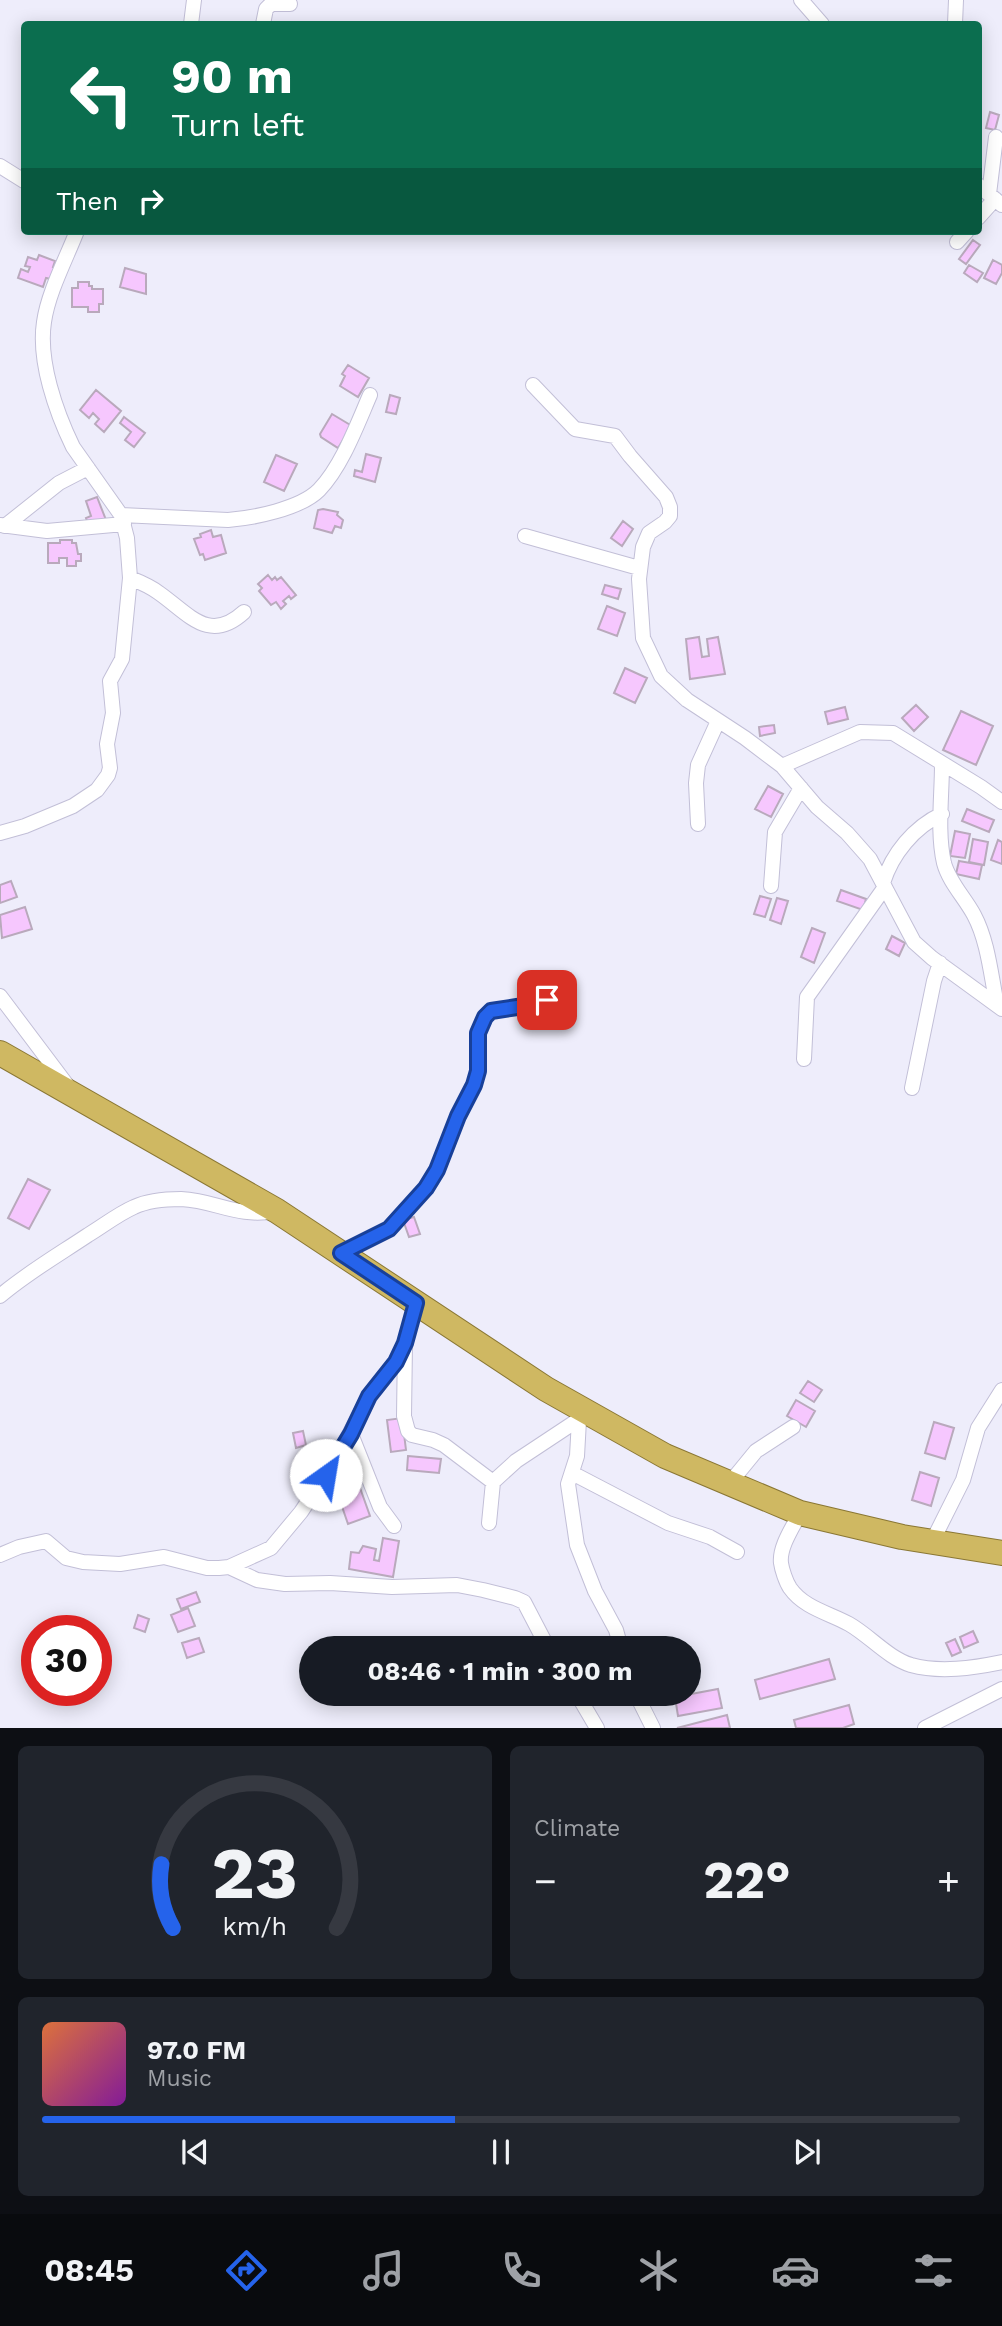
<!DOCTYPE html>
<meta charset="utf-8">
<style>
body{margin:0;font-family:"Work Sans",sans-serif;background:#20242c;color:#f1f3f6;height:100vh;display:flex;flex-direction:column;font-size:26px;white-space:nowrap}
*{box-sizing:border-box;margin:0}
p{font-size:23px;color:#9ea1a6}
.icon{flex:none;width:38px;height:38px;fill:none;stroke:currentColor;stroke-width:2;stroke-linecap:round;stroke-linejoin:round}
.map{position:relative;height:1728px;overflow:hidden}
.side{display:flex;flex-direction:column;gap:18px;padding:18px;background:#0d0f14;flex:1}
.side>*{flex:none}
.hud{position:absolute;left:21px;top:21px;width:961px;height:214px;border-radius:7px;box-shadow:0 4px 18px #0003;background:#0b6e4f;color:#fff;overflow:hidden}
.speed{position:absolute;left:21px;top:1615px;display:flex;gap:14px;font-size:35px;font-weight:700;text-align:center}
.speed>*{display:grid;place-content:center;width:91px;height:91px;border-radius:50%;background:#171b24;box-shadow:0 4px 18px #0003;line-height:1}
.speed .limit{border:10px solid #d22;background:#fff;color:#111}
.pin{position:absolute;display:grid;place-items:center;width:60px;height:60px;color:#fff;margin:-30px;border-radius:14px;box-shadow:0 4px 10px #0006}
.me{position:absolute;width:77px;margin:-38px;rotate:32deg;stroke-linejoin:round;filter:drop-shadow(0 0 5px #0008)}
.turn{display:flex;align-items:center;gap:24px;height:147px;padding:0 35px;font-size:32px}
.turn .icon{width:91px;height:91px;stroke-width:2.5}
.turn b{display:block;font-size:49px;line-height:60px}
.then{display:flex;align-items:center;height:66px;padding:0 35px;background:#0003;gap:14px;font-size:26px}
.big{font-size:52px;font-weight:700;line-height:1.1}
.side .tile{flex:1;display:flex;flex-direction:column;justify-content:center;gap:10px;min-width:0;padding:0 24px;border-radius:10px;background:#20242c}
.side .dial{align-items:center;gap:0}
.dial svg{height:182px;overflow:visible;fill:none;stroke:#363941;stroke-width:7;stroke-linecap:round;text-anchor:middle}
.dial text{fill:#f1f3f6;stroke:none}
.song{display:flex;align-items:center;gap:21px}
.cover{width:84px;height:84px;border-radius:10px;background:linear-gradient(135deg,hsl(20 70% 55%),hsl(290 70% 35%))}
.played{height:7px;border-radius:4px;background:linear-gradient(90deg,#2563eb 45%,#363941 45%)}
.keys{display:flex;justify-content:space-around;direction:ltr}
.heat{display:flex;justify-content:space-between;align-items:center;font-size:38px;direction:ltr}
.side .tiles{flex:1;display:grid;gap:18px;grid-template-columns:1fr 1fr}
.tile:last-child{grid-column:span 2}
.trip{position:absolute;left:299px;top:1636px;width:402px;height:70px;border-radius:35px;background:#171b24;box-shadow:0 4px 18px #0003;font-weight:700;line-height:70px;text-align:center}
.tabs{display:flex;height:112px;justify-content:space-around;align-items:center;background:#090b0e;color:#9ea1a6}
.tabs .icon{width:49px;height:49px}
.tabs .on{color:#2563eb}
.tabs b{font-size:32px;color:#f1f3f6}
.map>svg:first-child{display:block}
.building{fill:#f6c7fe;stroke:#b9a9bc;stroke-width:2}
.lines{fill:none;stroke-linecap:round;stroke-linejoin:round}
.minor-casing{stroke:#c2bfd7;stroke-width:16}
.trunk-casing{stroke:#8a7734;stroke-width:26}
.minor{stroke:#fff;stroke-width:14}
.trunk{stroke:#cfb862;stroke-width:24}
.route-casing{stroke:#184099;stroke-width:18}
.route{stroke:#2563eb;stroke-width:12}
</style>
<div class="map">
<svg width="1002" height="1728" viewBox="0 0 1002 1728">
<rect width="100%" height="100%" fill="#eeedfb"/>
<path class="building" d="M990 112 999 115 995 130 986 128Z
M973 240 980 245 966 264 959 259Z
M39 255 55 261 53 267 59 269 55 280 46 278 43 287 18 278 21 269 28 272 30 267 25 266 28 257 37 260Z
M993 260 1002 265V273L996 284 984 278Z
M969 265 983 273 977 282 964 273Z
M125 268 146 274V294L120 287Z
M78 282H89V286H92V289H103V304H99V312H88V307H72V288H78Z
M348 365 369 378 358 397 340 386 345 376 342 374Z
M96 390 121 411 104 432 95 424 99 419 93 413 89 418 80 410Z
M390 395 400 398 396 414 386 412Z
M332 414 352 426 338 448 321 437 320 434Z
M124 417 145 433 134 447 125 440 131 432 120 423Z
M366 454 381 458 375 482 354 476 355 470 362 472Z
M276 455 297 464 284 491 264 482Z
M97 497 106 520 89 526 86 518 91 516 86 501Z
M323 509 338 512 337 515 343 520 341 528 335 526 332 533 314 528 318 510Z
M623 521 633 529 622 546 611 538Z
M211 530 213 537 221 535 226 553 205 560 203 554 200 555 194 539 201 537 200 534Z
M60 540H72V543H76L78 554H81V561H76V566H67V558H59V563H48V543H60Z
M268 575 272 580 275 577 277 580 281 577 296 595 291 599 289 596 283 601 286 604 281 609 276 602 271 605 259 591 262 588 258 584Z
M605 585 621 589 618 599 602 594Z
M607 606 625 613 617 636 598 629Z
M699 637 702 657 709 656 707 639 718 637 725 674 690 679 686 639Z
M625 668 647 678 635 703 614 693Z
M916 705 928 717 914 731 902 718Z
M845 707 848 719 828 724 825 712Z
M961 711 993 726 976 765 943 750Z
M774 725 775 733 760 736 759 727Z
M768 786 783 794 771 817 755 809Z
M967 809 994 820 989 832 962 821Z
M955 831 970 834 965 858 950 856Z
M973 839 988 842 984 865 969 862Z
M998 840 1002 842V864L991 860Z
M959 861 982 865 979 879 956 874Z
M11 881 17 897 0 903V885Z
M841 890 866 899 863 910 837 901Z
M760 896 771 899 765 917 754 914Z
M777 898 788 901 781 924 770 920Z
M25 907 32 929 2 938 0 915Z
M812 928 825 933 814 963 801 957Z
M892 936 905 943 899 956 886 949Z
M28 1179 50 1190 29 1229 8 1218Z
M414 1217 420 1234 409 1237 403 1220Z
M808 1381 822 1390 814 1402 800 1393Z
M796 1400 815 1411 806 1427 787 1416Z
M402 1418 406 1450 391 1452 387 1420Z
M934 1422 954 1428 945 1459 925 1453Z
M303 1431 306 1445 296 1448 293 1433Z
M408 1456 441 1459 439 1473 407 1470Z
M920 1472 939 1478 931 1506 912 1500Z
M359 1485 370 1516 348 1524 337 1492Z
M383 1538 399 1541 393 1577 349 1569 351 1552 359 1553 363 1546 376 1549 374 1560 379 1561Z
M196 1592 200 1602 181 1609 177 1599Z
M188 1608 195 1626 178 1632 171 1615Z
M138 1615 149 1619 145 1632 134 1628Z
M973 1631 978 1642 964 1648 960 1637Z
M199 1638 204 1652 187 1658 182 1643Z
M955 1639 961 1652 952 1656 946 1643Z
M829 1659 835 1679 760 1699 755 1680Z
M718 1689 722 1708 678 1716 675 1697Z
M849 1705 854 1724 843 1728H796L794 1720Z
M727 1715 730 1728H677Z"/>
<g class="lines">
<g class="minor-casing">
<path id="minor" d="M801 0 822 24
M191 24 194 0
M263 24 266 9 271 4H290
M955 24 956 0
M0 166 24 181
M978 185 1002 205
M989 194 996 137
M978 218 995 199
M957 242 967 231
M533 385 575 429 615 436 630 456 666 497 670 507V516L665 522 649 533 643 547 639 579 643 638 661 676 687 700 745 738 782 766 817 807 847 833 870 859 914 942 932 958 1002 1009
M121 515 228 520C253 518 300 509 319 490 342 466 357 425 370 395
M0 525 47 531 124 524
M5 526 59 483 88 468
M525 536 639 568
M130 578C140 582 150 586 159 593 189 614 209 644 244 612
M942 764C942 796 937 832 944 863 949 882 965 898 974 915 988 941 991 976 997 1005
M782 766 860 732 893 733 981 787 1002 802
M698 824 696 783 698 765 718 721
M0 833 25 826 73 806 97 790 108 775 110 768 107 744 113 713 110 681 122 659 130 578 127 538 121 515 73 447C56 412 38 361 44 322 48 293 66 259 77 231
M883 883C892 854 914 827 942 814
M771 886 775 832 801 788
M0 996 67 1085
M804 1059 807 997 885 887
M912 1088 934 981 940 963
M341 1253 389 1229 426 1188 437 1170 458 1117 474 1085 478 1071V1033L485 1017 491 1011 517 1007 547 1000
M0 1296C27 1273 58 1255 88 1235 103 1226 118 1214 134 1207 149 1200 165 1199 181 1199 218 1201 236 1218 276 1211
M405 1344 404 1416 408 1431 412 1435 433 1440 444 1445 493 1482
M579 1420 577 1456 568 1484 577 1545 595 1591 616 1630 621 1648
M351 1434 380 1507 394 1526
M572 1473 668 1523 710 1537 737 1552
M729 1484 756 1451 793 1427
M800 1513C793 1527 779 1547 781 1563 782 1570 786 1582 790 1588 804 1608 829 1613 849 1624 870 1636 888 1658 911 1665 940 1673 973 1668 1002 1662
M489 1523 493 1482 516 1461 584 1416
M932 1542 963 1480 978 1428 1002 1390
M0 1555 19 1547 46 1541 66 1558 83 1562 120 1564 164 1557 207 1568H219L229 1567 271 1548 301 1512 338 1456 369 1396 396 1362 405 1343 416 1302
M229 1567 257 1580 285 1584 330 1583 392 1587 457 1585 483 1590 515 1598 524 1602 548 1648
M577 1694 597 1728
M636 1694 653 1728
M925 1728 1002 1689"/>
</g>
<g class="trunk-casing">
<path id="trunk" d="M0 1053 277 1211 546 1389 665 1456 800 1513 902 1537 1002 1553"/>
</g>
<use href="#minor" class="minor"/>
<use href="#trunk" class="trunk"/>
</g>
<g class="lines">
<g class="route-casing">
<path id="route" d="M326 1475 351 1434 369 1396 396 1362 405 1343 416 1303 341 1253 389 1229 426 1188 437 1170 458 1116 474 1085 478 1071V1033L485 1017 491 1011 517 1007 547 1000"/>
</g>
<use href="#route" class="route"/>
</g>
</svg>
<div class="speed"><div class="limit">30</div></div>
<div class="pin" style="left:547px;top:1000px;background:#d93025"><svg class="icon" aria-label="arrive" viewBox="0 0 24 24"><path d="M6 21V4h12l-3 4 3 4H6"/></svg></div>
<svg class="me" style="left:326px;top:1475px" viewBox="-20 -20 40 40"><circle r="19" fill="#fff"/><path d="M0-13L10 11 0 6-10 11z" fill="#2563eb"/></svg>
<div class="trip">08:46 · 1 min · 300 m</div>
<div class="hud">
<div class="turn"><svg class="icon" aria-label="left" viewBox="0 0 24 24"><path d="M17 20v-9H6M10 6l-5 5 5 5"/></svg><div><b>90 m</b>Turn left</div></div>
<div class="then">Then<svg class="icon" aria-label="right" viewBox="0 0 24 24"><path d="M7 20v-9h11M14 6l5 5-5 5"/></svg></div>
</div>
</div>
<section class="side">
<div class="tiles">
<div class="tile dial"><svg viewBox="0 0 100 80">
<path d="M14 69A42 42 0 1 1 86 69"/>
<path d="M14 69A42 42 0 0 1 9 41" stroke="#2563eb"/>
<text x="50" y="56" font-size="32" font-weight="700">23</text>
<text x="50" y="72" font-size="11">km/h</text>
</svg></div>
<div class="tile"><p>Climate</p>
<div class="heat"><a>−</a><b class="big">22°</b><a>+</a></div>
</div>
<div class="tile">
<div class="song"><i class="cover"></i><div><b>97.0 FM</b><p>Music</p></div></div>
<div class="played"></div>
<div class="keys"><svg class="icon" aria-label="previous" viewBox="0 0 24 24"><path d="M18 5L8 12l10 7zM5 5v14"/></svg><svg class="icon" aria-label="pause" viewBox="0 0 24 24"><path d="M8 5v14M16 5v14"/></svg><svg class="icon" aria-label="next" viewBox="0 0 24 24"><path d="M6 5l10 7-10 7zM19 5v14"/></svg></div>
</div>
</div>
</section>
<nav class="tabs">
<b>08:45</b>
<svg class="icon on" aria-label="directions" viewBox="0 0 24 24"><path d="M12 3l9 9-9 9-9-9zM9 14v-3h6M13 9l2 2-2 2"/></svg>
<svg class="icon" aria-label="music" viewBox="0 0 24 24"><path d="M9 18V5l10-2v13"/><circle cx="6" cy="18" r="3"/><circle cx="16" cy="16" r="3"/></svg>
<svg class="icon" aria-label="phone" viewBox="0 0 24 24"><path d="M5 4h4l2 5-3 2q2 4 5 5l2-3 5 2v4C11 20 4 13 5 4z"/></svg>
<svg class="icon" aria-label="climate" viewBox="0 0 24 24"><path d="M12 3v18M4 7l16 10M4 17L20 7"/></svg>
<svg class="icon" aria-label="car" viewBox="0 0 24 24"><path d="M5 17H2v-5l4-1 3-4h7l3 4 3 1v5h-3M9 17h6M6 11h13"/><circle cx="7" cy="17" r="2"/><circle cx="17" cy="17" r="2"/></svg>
<svg class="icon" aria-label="filters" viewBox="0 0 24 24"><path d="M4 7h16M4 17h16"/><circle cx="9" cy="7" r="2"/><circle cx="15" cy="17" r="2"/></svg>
</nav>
